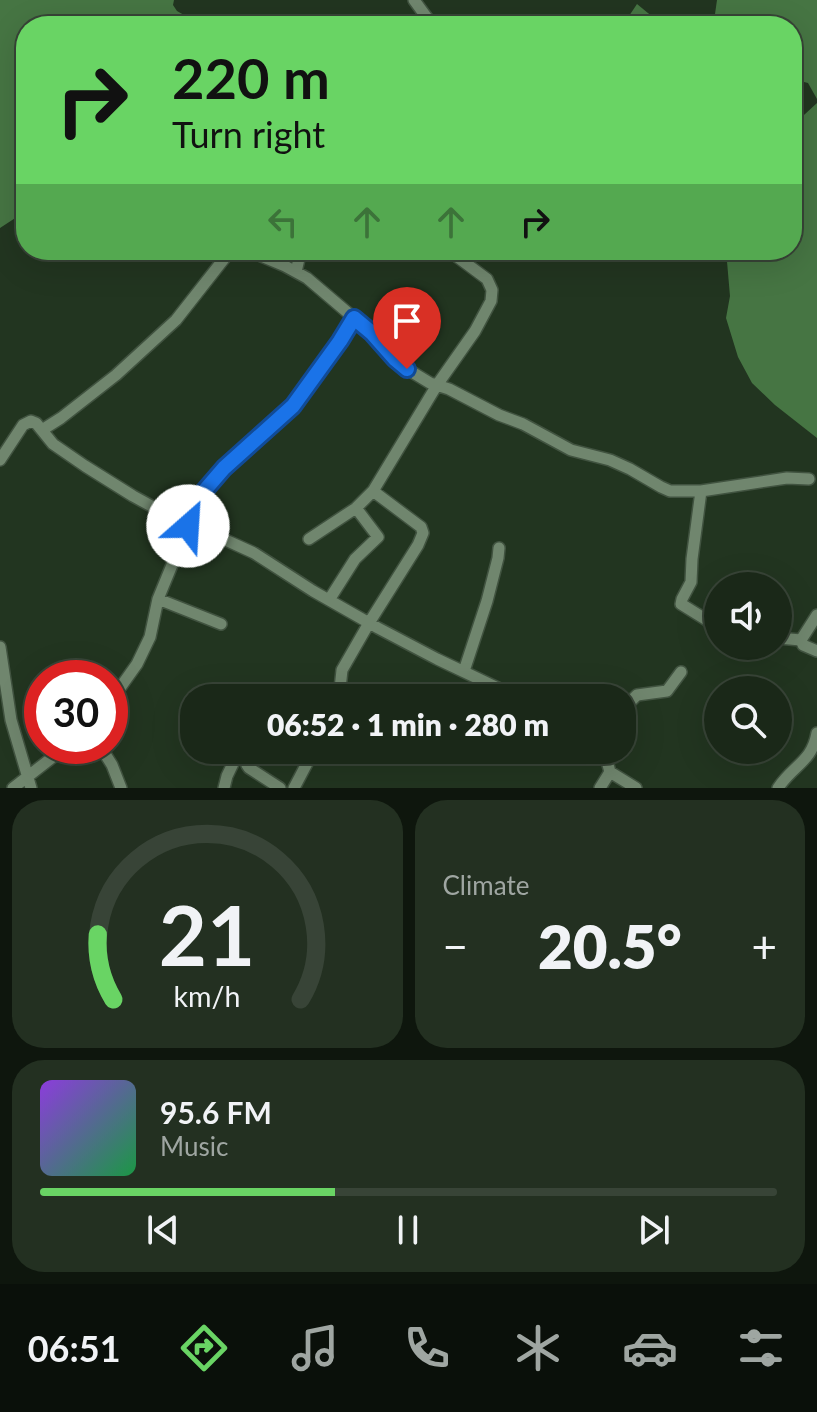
<!DOCTYPE html>
<meta charset="utf-8">
<style>
body{margin:0;font-family:Lato,sans-serif;background:#233021;color:#f1f3f6;height:100vh;display:flex;flex-direction:column;font-size:30px;white-space:nowrap}
*{box-sizing:border-box;margin:0}
p{font-size:26px;color:#9fa6a2}
.icon{flex:none;width:44px;height:44px;fill:none;stroke:currentColor;stroke-width:2;stroke-linecap:round;stroke-linejoin:round}
.map{position:relative;height:788px;overflow:hidden}
.drawer{display:flex;flex-direction:column;gap:12px;padding:12px;background:#0e160d;flex:1}
.drawer>*{flex:none}
.banner{position:absolute;left:16px;top:16px;width:786px;height:244px;border-radius:32px;box-shadow:0 8px 32px #0002,0 0 0 2px #384437;background:#69d464;color:#111;overflow:hidden}
.tools{position:absolute;left:704px;top:572px;display:grid;gap:16px}
.tools a{display:grid;place-items:center;width:88px;height:88px;border-radius:50%;background:#1a2818;box-shadow:0 8px 32px #0002,0 0 0 2px #384437;font-size:40px}
.speed{position:absolute;left:24px;top:660px;display:flex;gap:16px;font-size:40px;font-weight:700;text-align:center}
.speed>*{display:grid;place-content:center;width:104px;height:104px;border-radius:50%;background:#1a2818;box-shadow:0 8px 32px #0002,0 0 0 2px #384437;line-height:1}
.speed .limit{border:12px solid #d22;background:#fff;color:#111}
.pin{position:absolute;display:grid;place-items:center;width:68px;height:68px;color:#fff;margin:-82px -34px;border-radius:50% 50% 50% 0;rotate:-45deg;box-shadow:0 0 8px #0007}
.pin .icon{rotate:45deg}
.me{position:absolute;width:88px;margin:-44px;rotate:26deg;stroke-linejoin:round;filter:drop-shadow(0 0 6px #0008)}
.turn{display:flex;align-items:center;gap:28px;height:168px;padding:0 24px;font-size:36px}
.turn .icon{width:104px;height:104px;stroke-width:2.5}
.turn b{display:block;font-size:56px;line-height:68px}
.lanes{display:flex;align-items:center;height:76px;padding:0 24px;background:#0003;justify-content:center;gap:40px;direction:ltr}
.lanes .off{opacity:.35}
.big{font-size:60px;font-weight:800;line-height:1.1}
.drawer .card{flex:1;display:flex;flex-direction:column;justify-content:center;gap:12px;min-width:0;padding:0 28px;border-radius:32px;background:#233021}
.drawer .dial{align-items:center;gap:0}
.dial svg{height:208px;overflow:visible;fill:none;stroke:#384437;stroke-width:7;stroke-linecap:round;text-anchor:middle}
.dial text{fill:#f1f3f6;stroke:none}
.song{display:flex;align-items:center;gap:24px}
.cover{width:96px;height:96px;border-radius:12px;background:linear-gradient(135deg,hsl(270 70% 55%),hsl(140 70% 35%))}
.played{height:8px;border-radius:4px;background:linear-gradient(90deg,#69d464 40%,#384437 40%)}
.keys{display:flex;justify-content:space-around;direction:ltr}
.heat{display:flex;justify-content:space-between;align-items:center;font-size:44px;direction:ltr}
.drawer .tiles{flex:1;display:grid;gap:12px;grid-template-columns:1fr 1fr}
.card:last-child{grid-column:span 2}
.trip{position:absolute;left:180px;top:684px;width:456px;height:80px;border-radius:32px;background:#1a2818;box-shadow:0 8px 32px #0002,0 0 0 2px #384437;font-weight:800;line-height:80px;text-align:center}
.menu{display:flex;height:128px;justify-content:space-around;align-items:center;background:#0a100a;color:#9fa6a2}
.menu .icon{width:56px;height:56px}
.menu .active{color:#69d464}
.menu b{font-size:36px;color:#f1f3f6}
.map>svg:first-child{display:block}
.water{fill:#467543}
.lines{fill:none;stroke-linecap:round;stroke-linejoin:round}
.minor-casing{stroke:#415340;stroke-width:14}
.minor{stroke:#70866e;stroke-width:11}
.route-casing{stroke:#114b97;stroke-width:20}
.route{stroke:#1a73e8;stroke-width:14}
</style>
<div class="map">
<svg width="817" height="788" viewBox="0 0 817 788">
<rect width="100%" height="100%" fill="#223520"/>
<path class="water" d="M0 0H174L173 5 177 11 191 19 189 26H26V211L0 228Z
M717 0H817V99L808 83 792 79V26H716L714 21Z
M637 4 654 18 647 26H642L629 16Z
M817 103V438L775 405 752 383 738 357 726 318 730 296 726 250H792V126Z"/>
<g class="lines">
<g class="minor-casing">
<path id="minor" d="M414 0 433 26
M247 250 285 266 307 278 354 318
M296 272 301 250
M42 430 61 418 116 375 176 320 227 255 234 250
M0 460 23 425 31 421 36 423 53 444 85 466 133 496 188 526 208 532 254 553 313 591 378 628 437 659 519 698
M701 491 692 559 691 582 682 599 681 604 718 627
M309 539 356 508 373 491 437 385 475 331 491 301 492 290 487 279 448 250
M158 599 221 624
M329 600 355 559 378 537 356 508
M817 615 801 640 803 645 817 651
M778 638 801 640
M0 647 11 720 31 788
M464 671 487 601 498 558 499 548
M339 698 342 670 369 623 418 545 423 533 421 527 373 491
M110 702 137 664 150 637 158 599 188 526 193 505 224 468 293 406 336 347 354 318 372 333 395 359 407 369 430 383 449 389 499 415 523 424 571 450 610 460 630 469 661 487 670 491H701L787 478 809 479
M622 710 637 695 667 691 681 672
M100 746 112 765 121 788
M610 772 636 788
M13 788 67 746
M224 788 227 776 239 751 244 752 247 765 249 768 280 788
M294 788 314 750
M600 788 610 772 604 750
M778 788C793 765 812 762 817 733"/>
</g>
<use href="#minor" class="minor"/>
</g>
<g class="lines">
<g class="route-casing">
<path id="route" d="M188 526 190 512 199 497 224 468 293 406 340 341 354 318 372 333 395 359 407 369"/>
</g>
<use href="#route" class="route"/>
</g>
</svg>
<div class="tools">
<a><svg class="icon" aria-label="sound" viewBox="0 0 24 24"><path d="M4 9h4l5-4v14l-5-4H4zM17 9q2 3 0 6"/></svg></a>
<a><svg class="icon" aria-label="search" viewBox="0 0 24 24"><circle cx="10" cy="10" r="6"/><path d="M15 15l6 6"/></svg></a>
</div>
<div class="speed"><div class="limit">30</div></div>
<div class="pin" style="left:407px;top:369px;background:#d93025"><svg class="icon" aria-label="arrive" viewBox="0 0 24 24"><path d="M6 21V4h12l-3 4 3 4H6"/></svg></div>
<svg class="me" style="left:188px;top:526px" viewBox="-20 -20 40 40"><circle r="19" fill="#fff"/><path d="M0-13L10 11 0 6-10 11z" fill="#1a73e8"/></svg>
<div class="trip">06:52 · 1 min · 280 m</div>
<div class="banner">
<div class="turn"><svg class="icon" aria-label="right" viewBox="0 0 24 24"><path d="M7 20v-9h11M14 6l5 5-5 5"/></svg><div><b>220 m</b>Turn right</div></div>
<div class="lanes"><svg class="icon off" aria-label="left" viewBox="0 0 24 24"><path d="M17 20v-9H6M10 6l-5 5 5 5"/></svg><svg class="icon off" aria-label="ahead" viewBox="0 0 24 24"><path d="M12 20V5M6 11l6-6 6 6"/></svg><svg class="icon off" aria-label="ahead" viewBox="0 0 24 24"><path d="M12 20V5M6 11l6-6 6 6"/></svg><svg class="icon" aria-label="right" viewBox="0 0 24 24"><path d="M7 20v-9h11M14 6l5 5-5 5"/></svg></div>
</div>
</div>
<section class="drawer">
<div class="tiles">
<div class="card dial"><svg viewBox="0 0 100 80">
<path d="M14 69A42 42 0 1 1 86 69"/>
<path d="M14 69A42 42 0 0 1 8 44" stroke="#69d464"/>
<text x="50" y="56" font-size="32" font-weight="700">21</text>
<text x="50" y="72" font-size="11">km/h</text>
</svg></div>
<div class="card"><p>Climate</p>
<div class="heat"><a>−</a><b class="big">20.5°</b><a>+</a></div>
</div>
<div class="card">
<div class="song"><i class="cover"></i><div><b>95.6 FM</b><p>Music</p></div></div>
<div class="played"></div>
<div class="keys"><svg class="icon" aria-label="previous" viewBox="0 0 24 24"><path d="M18 5L8 12l10 7zM5 5v14"/></svg><svg class="icon" aria-label="pause" viewBox="0 0 24 24"><path d="M8 5v14M16 5v14"/></svg><svg class="icon" aria-label="next" viewBox="0 0 24 24"><path d="M6 5l10 7-10 7zM19 5v14"/></svg></div>
</div>
</div>
</section>
<nav class="menu">
<b>06:51</b>
<svg class="icon active" aria-label="directions" viewBox="0 0 24 24"><path d="M12 3l9 9-9 9-9-9zM9 14v-3h6M13 9l2 2-2 2"/></svg>
<svg class="icon" aria-label="music" viewBox="0 0 24 24"><path d="M9 18V5l10-2v13"/><circle cx="6" cy="18" r="3"/><circle cx="16" cy="16" r="3"/></svg>
<svg class="icon" aria-label="phone" viewBox="0 0 24 24"><path d="M5 4h4l2 5-3 2q2 4 5 5l2-3 5 2v4C11 20 4 13 5 4z"/></svg>
<svg class="icon" aria-label="climate" viewBox="0 0 24 24"><path d="M12 3v18M4 7l16 10M4 17L20 7"/></svg>
<svg class="icon" aria-label="car" viewBox="0 0 24 24"><path d="M5 17H2v-5l4-1 3-4h7l3 4 3 1v5h-3M9 17h6M6 11h13"/><circle cx="7" cy="17" r="2"/><circle cx="17" cy="17" r="2"/></svg>
<svg class="icon" aria-label="filters" viewBox="0 0 24 24"><path d="M4 7h16M4 17h16"/><circle cx="9" cy="7" r="2"/><circle cx="15" cy="17" r="2"/></svg>
</nav>
